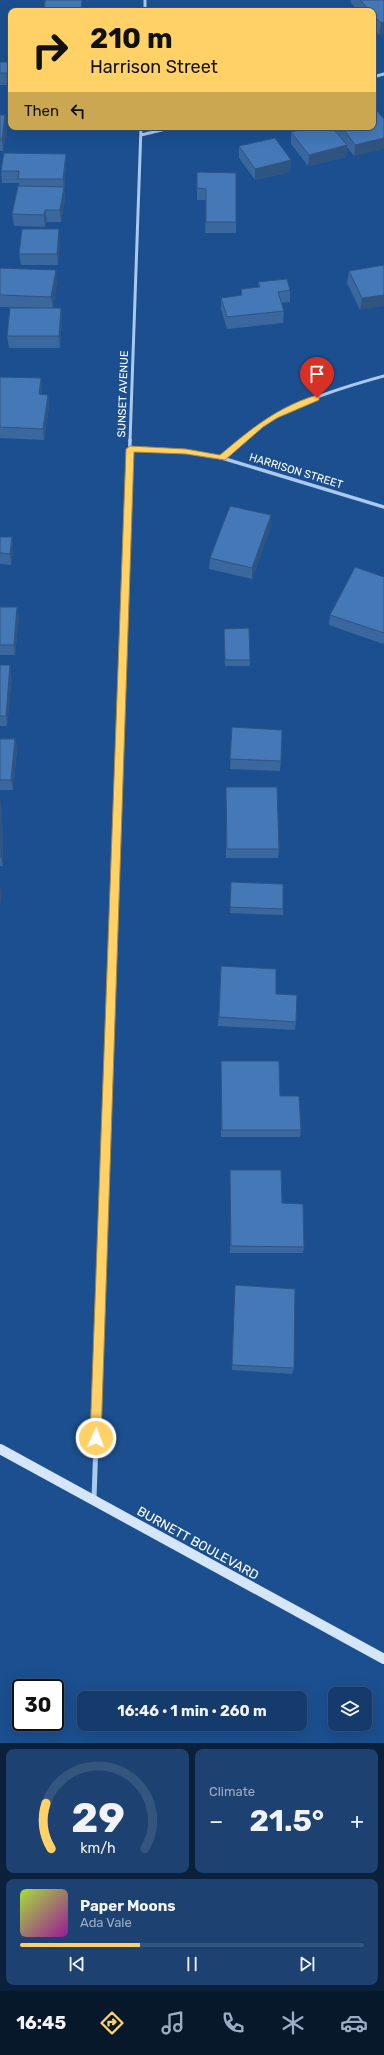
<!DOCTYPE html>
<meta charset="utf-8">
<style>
body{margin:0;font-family:Rubik,sans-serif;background:#1d4271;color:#f1f3f6;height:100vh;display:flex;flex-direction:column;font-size:15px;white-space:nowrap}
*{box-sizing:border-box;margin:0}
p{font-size:13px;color:#9dadc1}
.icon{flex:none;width:22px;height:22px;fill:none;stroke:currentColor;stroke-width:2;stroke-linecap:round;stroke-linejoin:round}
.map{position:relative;height:1743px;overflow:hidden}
.panel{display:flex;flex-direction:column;gap:6px;padding:6px;background:#0b203b;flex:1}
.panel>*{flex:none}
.hud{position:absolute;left:8px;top:8px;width:368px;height:122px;border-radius:8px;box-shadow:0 4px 16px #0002,0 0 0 1px #33557e;background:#ffd166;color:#111;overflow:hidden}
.fabs{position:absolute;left:328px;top:1687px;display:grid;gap:8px}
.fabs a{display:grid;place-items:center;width:44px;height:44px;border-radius:8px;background:#143b6b;box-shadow:0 4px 16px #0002,0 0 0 1px #33557e;font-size:20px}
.speed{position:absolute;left:12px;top:1679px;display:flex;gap:8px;font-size:20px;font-weight:700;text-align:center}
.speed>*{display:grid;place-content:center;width:52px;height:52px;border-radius:50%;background:#143b6b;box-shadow:0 4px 16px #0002,0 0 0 1px #33557e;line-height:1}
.speed .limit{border:2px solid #111;border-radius:6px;background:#fff;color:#111}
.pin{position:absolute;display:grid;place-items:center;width:34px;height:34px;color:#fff;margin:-41px -17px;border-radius:50% 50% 50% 0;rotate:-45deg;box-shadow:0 0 4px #0007}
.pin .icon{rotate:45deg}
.me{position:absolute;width:44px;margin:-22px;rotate:2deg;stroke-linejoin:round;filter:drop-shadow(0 0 3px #0008)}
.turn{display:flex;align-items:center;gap:14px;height:84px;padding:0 16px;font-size:18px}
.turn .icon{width:52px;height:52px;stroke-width:2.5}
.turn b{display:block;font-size:28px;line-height:34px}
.then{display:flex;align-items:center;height:38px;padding:0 16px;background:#0003;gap:8px;font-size:15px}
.big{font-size:30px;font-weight:700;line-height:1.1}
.panel .tile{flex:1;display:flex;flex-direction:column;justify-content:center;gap:6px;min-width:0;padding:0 14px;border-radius:8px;background:#1d4271}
.panel .dial{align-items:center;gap:0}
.dial svg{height:104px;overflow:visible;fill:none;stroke:#33557e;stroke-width:7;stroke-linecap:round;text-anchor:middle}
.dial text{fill:#f1f3f6;stroke:none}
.song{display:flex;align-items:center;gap:12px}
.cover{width:48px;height:48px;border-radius:6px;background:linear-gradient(135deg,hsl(80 70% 55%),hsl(300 70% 35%))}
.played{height:4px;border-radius:2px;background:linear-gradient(90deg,#ffd166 35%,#33557e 35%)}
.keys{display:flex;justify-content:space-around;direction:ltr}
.heat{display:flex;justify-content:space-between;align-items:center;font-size:22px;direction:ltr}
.panel .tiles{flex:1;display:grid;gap:6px;grid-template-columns:1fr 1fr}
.tile:last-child{grid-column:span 2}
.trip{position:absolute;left:77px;top:1691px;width:230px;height:40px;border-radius:8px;background:#143b6b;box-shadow:0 4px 16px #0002,0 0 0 1px #33557e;font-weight:700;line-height:40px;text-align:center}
.tabs{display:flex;height:64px;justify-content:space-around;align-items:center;background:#08182b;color:#9dadc1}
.tabs .icon{width:28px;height:28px}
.tabs .active{color:#ffd166}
.tabs b{font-size:18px;color:#f1f3f6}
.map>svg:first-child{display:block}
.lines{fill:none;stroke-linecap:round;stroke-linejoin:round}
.minor-far2{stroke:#a9c9ee;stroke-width:3}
.minor-far1{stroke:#a9c9ee;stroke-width:3.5}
.minor{stroke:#a9c9ee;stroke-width:5}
.secondary{stroke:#d6e6fa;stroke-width:10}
.wall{fill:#3a679d}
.shaded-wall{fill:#305480}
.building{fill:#4478b7;stroke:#305480}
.route{fill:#ffd166;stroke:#a68842}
.labels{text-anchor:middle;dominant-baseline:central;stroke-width:4;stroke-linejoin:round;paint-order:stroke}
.street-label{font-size:11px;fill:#fff;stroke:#1b4f8f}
.near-street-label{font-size:13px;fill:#fff;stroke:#1b4f8f}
</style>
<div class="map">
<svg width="384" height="1743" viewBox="0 0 384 1743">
<rect width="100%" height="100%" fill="#1b4f8f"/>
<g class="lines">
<path class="minor-far2" d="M145 0V11
M373 77 384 74
M141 135 174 127
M130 441 141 127
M241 441C281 406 333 390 384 376"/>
<path class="minor-far1" d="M130 449 186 452 222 458 384 507
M222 458 242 440
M111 1010 130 440"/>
<path class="minor" d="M94 1499 111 1009"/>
<path class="secondary" d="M0 1449 384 1659"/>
</g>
<path class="wall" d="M351 0H384V33L379 35 373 28V11H358L351 3Z
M11 54V85H0V62H9Z
M0 115H5L7 127 3 151H0Z
M335 127H373L354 156 347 147 346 157 308 166 291 144V132L335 130Z
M239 146 291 160 290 172 255 180 239 158Z
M66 165 64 191 65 199 61 222H47L45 227 14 226 12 214 19 186V183H2L1 171Z
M197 172 236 222V233H205L206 200H197Z
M60 241 58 265H21L19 254Z
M384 265 360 310 347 283 349 271Z
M0 268 57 281 53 308H61L62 320 60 348H9L7 336 43 308 0 307Z
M258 282 290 290V302L281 303 284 311 283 323 227 329 221 309V298L241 296V289L258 287Z
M0 377 41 378 42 390V394L48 395 49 406 44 440 0 438Z
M271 515V526L252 579 209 569 210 558Z
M0 537H12L13 548 11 565 0 564Z
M384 577V642L383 644 329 625 330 615Z
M0 607H17L19 618 15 655H0Z
M224 629 250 660V666H225Z
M0 665 12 676 7 726H0Z
M232 727 281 761 280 771 230 769Z
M0 739H15L17 749 13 790H0Z
M226 787 279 849 278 858H226Z
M0 802 2 812 3 866H0Z
M231 882 283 909V915L230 913Z
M221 966 276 994 296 1022 295 1030 218 1026Z
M221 1061 280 1096 301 1130 300 1137H221Z
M230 1170 282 1203 304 1247 303 1253H230Z
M235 1291 294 1368 292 1374 232 1370Z"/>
<path class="shaded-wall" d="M82 0V11H81Z
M384 22V33L379 35 381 23Z
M5 115 7 127 3 151 2 139Z
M384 138V149L354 156 355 145Z
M347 145 346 157 308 166 309 155Z
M66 154V165L64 191 65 199 61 222 60 210 64 188 63 179Z
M291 160 290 172 255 180V169Z
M45 210 47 222 45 227 44 215Z
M59 229 60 241 58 265 57 254Z
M56 270 57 281 53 309 51 297Z
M384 295V306L360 310 362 298Z
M61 308 62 320 60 348 59 336Z
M41 378 42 390 40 406 39 394Z
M48 395 49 406 44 440 43 429Z
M271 515V526L252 579V568Z
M12 537 13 548 11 565 10 554Z
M17 607 19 618 15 655 14 645Z
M10 665 12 676 7 726 6 716Z
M15 739 17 749 13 790 11 780Z
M0 802 2 812 3 866 1 857Z
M0 884 2 893 0 907Z"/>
<path class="building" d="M45 0H82L81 11H44Z
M360 0H384V22L381 23 373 15V11H370Z
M10 54H11V73H0V62H9Z
M376 110 384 119V138L355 145 342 127H373V111Z
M0 115H5L2 139H0Z
M313 127H332L347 145 309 155 291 132Z
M275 138 291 160 255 169 239 146Z
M4 153 66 154 63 179H18L19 171H1Z
M197 172 236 173V222H206V189L197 188Z
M18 186 64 187 60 210H45L44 215 12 214Z
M22 229H59L57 254H19Z
M384 265V295L362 298 349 271Z
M0 268 56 270 51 297 0 295Z
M287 279 290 290 278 292 284 311 227 317 221 298 242 295 241 289 260 287 258 282Z
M10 308H61L59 336H7Z
M0 377 41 378 39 394 48 395 43 429 0 427Z
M230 506 271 515 252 568 210 558Z
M0 537H12L10 554 0 553Z
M355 567 384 577V633L330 615Z
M0 607H17L14 645H0Z
M249 628 250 660H225L224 629Z
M0 665H10L6 716H0Z
M232 727 282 730 281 761 230 759Z
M0 739H15L11 780H0Z
M226 787H277L279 849H227Z
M0 802 1 857H0Z
M231 882 283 884V909L230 907Z
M221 966 276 969V994L297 995 296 1022 219 1017Z
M221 1061H279L280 1096H299L301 1130H222Z
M230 1170H281L282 1203 303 1204 304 1247 231 1246Z
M235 1285 295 1289 294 1368 232 1365Z"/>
<path class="route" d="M317 395 319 396V400L277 418 263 427 225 460 186 454 134 452 101 1438 100 1442 96 1444 92 1442 90 1438 126 449 130 446 186 449 220 455C251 429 277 407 317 395Z"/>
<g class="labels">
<g class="street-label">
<text transform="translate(123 394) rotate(-88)">SUNSET AVENUE</text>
<text transform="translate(296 471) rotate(17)">HARRISON STREET</text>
</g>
<g class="near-street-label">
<text transform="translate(198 1543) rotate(29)">BURNETT BOULEVARD</text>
</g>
</g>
</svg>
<div class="fabs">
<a><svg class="icon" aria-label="layers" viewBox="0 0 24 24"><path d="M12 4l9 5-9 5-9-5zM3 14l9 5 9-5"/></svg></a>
</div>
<div class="speed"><div class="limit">30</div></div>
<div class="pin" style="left:317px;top:398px;background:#d93025"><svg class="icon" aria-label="arrive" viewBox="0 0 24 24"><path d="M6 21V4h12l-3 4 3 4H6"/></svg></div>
<svg class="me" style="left:96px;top:1438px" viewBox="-20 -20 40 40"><circle r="17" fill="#ffd166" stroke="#fff" stroke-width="3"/><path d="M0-11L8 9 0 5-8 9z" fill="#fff"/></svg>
<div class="trip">16:46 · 1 min · 260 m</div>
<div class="hud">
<div class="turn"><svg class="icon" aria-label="right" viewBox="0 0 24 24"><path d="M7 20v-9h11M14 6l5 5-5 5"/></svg><div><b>210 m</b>Harrison Street</div></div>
<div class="then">Then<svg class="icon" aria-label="left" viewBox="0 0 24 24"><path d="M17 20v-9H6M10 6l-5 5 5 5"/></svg></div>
</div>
</div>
<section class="panel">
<div class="tiles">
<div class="tile dial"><svg viewBox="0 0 100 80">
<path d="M14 69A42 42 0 1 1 86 69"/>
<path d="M14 69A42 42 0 0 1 10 34" stroke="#ffd166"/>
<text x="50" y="56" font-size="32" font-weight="700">29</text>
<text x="50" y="72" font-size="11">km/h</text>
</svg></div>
<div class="tile"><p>Climate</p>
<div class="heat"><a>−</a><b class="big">21.5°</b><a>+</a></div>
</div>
<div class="tile">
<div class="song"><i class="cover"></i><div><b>Paper Moons</b><p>Ada Vale</p></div></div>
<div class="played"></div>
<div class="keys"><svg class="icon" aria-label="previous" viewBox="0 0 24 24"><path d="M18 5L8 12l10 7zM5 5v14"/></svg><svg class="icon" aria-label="pause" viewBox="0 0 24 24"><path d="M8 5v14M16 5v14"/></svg><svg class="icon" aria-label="next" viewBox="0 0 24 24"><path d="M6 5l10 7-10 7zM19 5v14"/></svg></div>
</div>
</div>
</section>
<nav class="tabs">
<b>16:45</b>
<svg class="icon active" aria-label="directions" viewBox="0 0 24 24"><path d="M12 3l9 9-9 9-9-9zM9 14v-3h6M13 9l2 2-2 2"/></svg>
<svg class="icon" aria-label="music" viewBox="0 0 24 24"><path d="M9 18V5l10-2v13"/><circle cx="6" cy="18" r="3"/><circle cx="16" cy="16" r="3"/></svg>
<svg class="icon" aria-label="phone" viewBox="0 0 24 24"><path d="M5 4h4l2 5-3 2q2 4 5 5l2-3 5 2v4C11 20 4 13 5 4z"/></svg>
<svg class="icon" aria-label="climate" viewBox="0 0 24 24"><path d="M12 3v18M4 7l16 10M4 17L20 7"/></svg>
<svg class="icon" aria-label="car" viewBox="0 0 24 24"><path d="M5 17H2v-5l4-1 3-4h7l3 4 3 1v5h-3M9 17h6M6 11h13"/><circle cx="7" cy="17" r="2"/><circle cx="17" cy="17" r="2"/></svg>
</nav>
